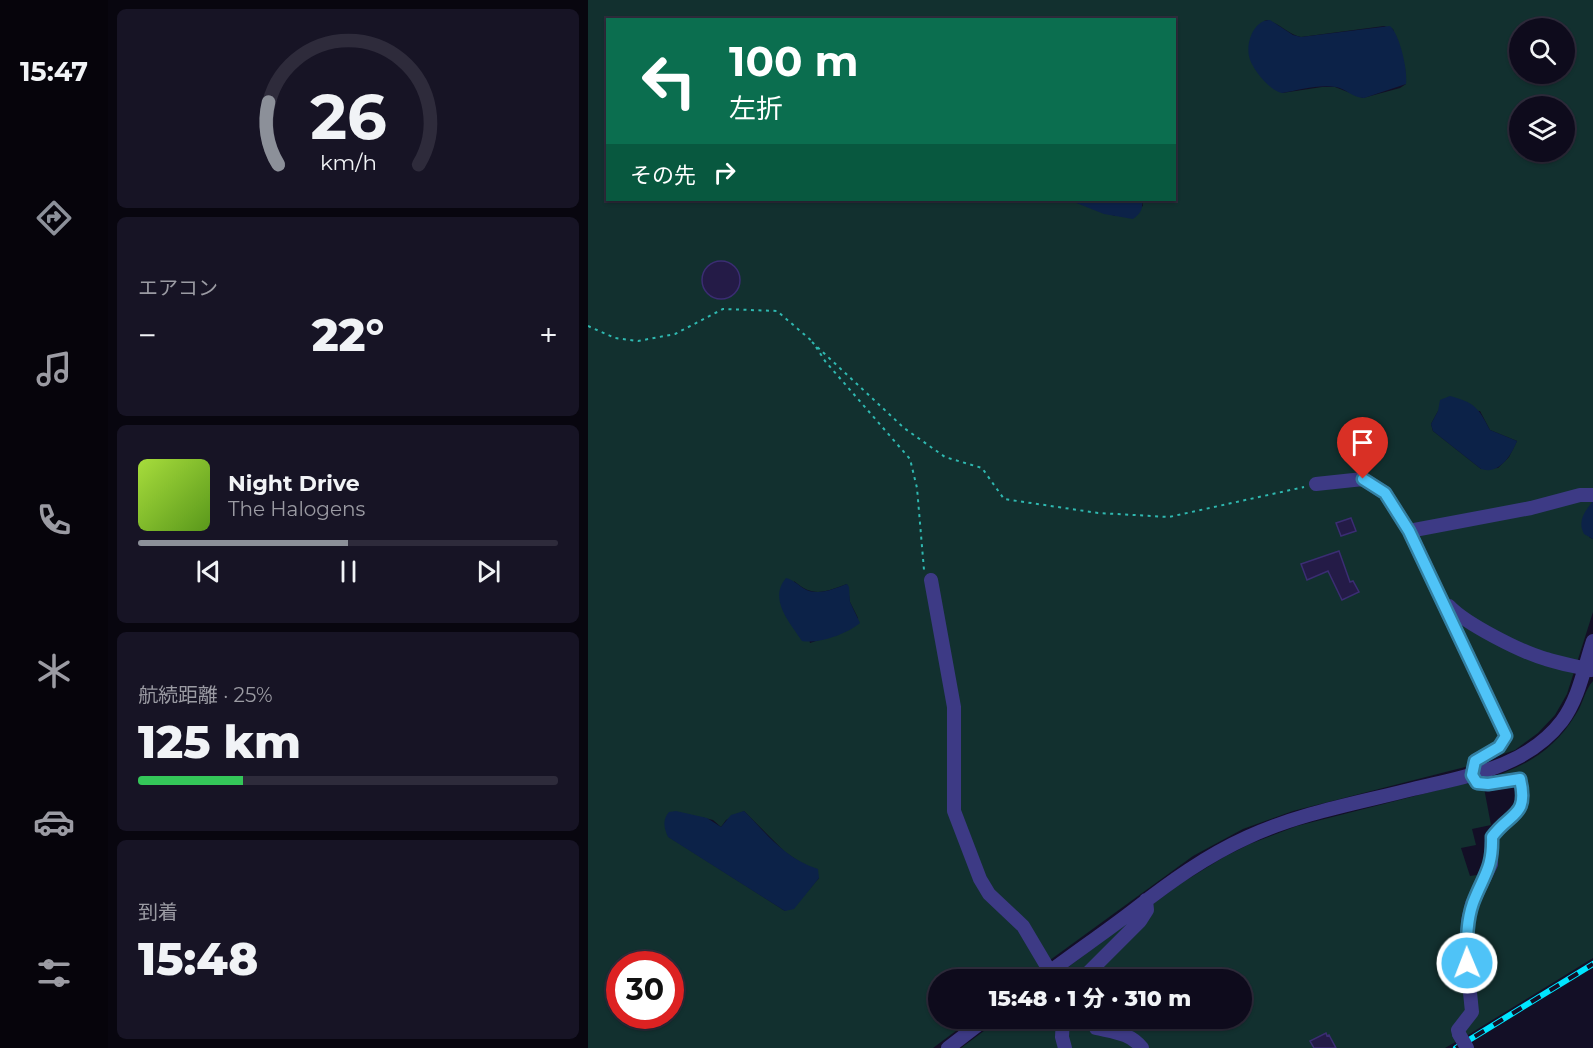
<!DOCTYPE html>
<html lang="ja">
<meta charset="utf-8">
<style>
body{margin:0;font-family:Montserrat,"Noto Sans JP",sans-serif;background:#171425;color:#f1f3f6;height:100vh;display:flex;flex-direction:column;font-size:22px;white-space:nowrap}
*{box-sizing:border-box;margin:0}
p{font-size:20px;color:#9b9ba3}
.icon{flex:none;width:33px;height:33px;fill:none;stroke:currentColor;stroke-width:2;stroke-linecap:round;stroke-linejoin:round}
.map{position:relative;flex:1;overflow:hidden}
.sheet{display:flex;flex-direction:column;gap:9px;padding:9px;background:#08060f;width:480px}
.sheet>*{flex:none}
.hud{position:absolute;left:18px;top:18px;width:570px;height:183px;border-radius:0px;box-shadow:0 2px 4px #0004,0 0 0 2px #2e2b3b;background:#0b6e4f;color:#fff;overflow:hidden}
.buttons{position:absolute;left:921px;top:18px;display:grid;gap:12px}
.buttons a{display:grid;place-items:center;width:66px;height:66px;border-radius:50%;background:#0e0b1c;box-shadow:0 2px 4px #0004,0 0 0 2px #2e2b3b;font-size:30px}
.speed{position:absolute;left:18px;top:951px;display:flex;gap:12px;font-size:30px;font-weight:700;text-align:center}
.speed>*{display:grid;place-content:center;width:78px;height:78px;border-radius:50%;background:#0e0b1c;box-shadow:0 2px 4px #0004,0 0 0 2px #2e2b3b;line-height:1}
.speed .limit{border:9px solid #d22;background:#fff;color:#111}
.pin{position:absolute;display:grid;place-items:center;width:51px;height:51px;color:#fff;margin:-62px -26px;border-radius:50% 50% 50% 0;rotate:-45deg;box-shadow:0 0 6px #0007}
.pin .icon{rotate:45deg}
.me{position:absolute;width:66px;margin:-33px;rotate:359deg;stroke-linejoin:round;filter:drop-shadow(0 0 4px #0008)}
.turn{display:flex;align-items:center;gap:21px;height:126px;padding:0 24px;font-size:27px}
.turn .icon{width:78px;height:78px;stroke-width:2.5}
.turn b{display:block;font-size:42px;line-height:51px}
.then{display:flex;align-items:center;height:57px;padding:0 24px;background:#0003;gap:12px;font-size:22px}
.big{font-size:45px;font-weight:800;line-height:1.1}
.sheet .card{flex:1;display:flex;flex-direction:column;justify-content:center;gap:9px;min-width:0;padding:0 21px;border-radius:9px;background:#171425}
.sheet .dial{align-items:center;gap:0}
.dial svg{height:156px;overflow:visible;fill:none;stroke:#2e2b3b;stroke-width:7;stroke-linecap:round;text-anchor:middle}
.dial text{fill:#f1f3f6;stroke:none}
.song{display:flex;align-items:center;gap:18px}
.cover{width:72px;height:72px;border-radius:9px;background:linear-gradient(135deg,hsl(80 70% 55%),hsl(90 70% 35%))}
.played{height:6px;border-radius:3px;background:linear-gradient(90deg,#8c9099 50%,#2e2b3b 50%)}
.keys{display:flex;justify-content:space-around;direction:ltr}
.heat{display:flex;justify-content:space-between;align-items:center;font-size:33px;direction:ltr}
.charge{height:9px;border-radius:4px;background:linear-gradient(90deg,#34c759 25%,#2e2b3b 0)}
.trip{position:absolute;left:340px;top:969px;width:324px;height:60px;border-radius:30px;background:#0e0b1c;box-shadow:0 2px 4px #0004,0 0 0 2px #2e2b3b;font-weight:800;line-height:60px;text-align:center}
main{display:flex;flex:1;min-height:0}
.menu{display:flex;flex-direction:column;width:108px;justify-content:space-around;align-items:center;background:#06040b;color:#9b9ba3}
.menu .icon{width:42px;height:42px}
.menu .current{color:#8c9099}
.menu b{font-size:27px;color:#f1f3f6}
.map>svg:first-child{display:block}
.green{fill:#12302f;fill-rule:evenodd}
.water{fill:#0c2248}
.building{fill:#241b47;stroke:#3b2d73;stroke-width:1.5}
.lines{fill:none;stroke-linecap:round;stroke-linejoin:round}
.path{stroke:#2fb8b0;stroke-width:2;stroke-dasharray:3 4.5;stroke-linecap:butt}
.minor{stroke:#3d3a85;stroke-width:14}
.rail-casing{stroke:#00e5ff;stroke-width:6}
.rail{stroke:#130f26;stroke-width:4;stroke-dasharray:11;stroke-linecap:butt}
.minor-bridge{stroke:#3d3a85;stroke-width:14}
.route-casing{stroke:#337fa1;stroke-width:15}
.route{stroke:#4fc3f7;stroke-width:10}
</style>
<main>
<nav class="menu">
<b>15:47</b>
<svg class="icon current" aria-label="directions" viewBox="0 0 24 24"><path d="M12 3l9 9-9 9-9-9zM9 14v-3h6M13 9l2 2-2 2"/></svg>
<svg class="icon" aria-label="music" viewBox="0 0 24 24"><path d="M9 18V5l10-2v13"/><circle cx="6" cy="18" r="3"/><circle cx="16" cy="16" r="3"/></svg>
<svg class="icon" aria-label="phone" viewBox="0 0 24 24"><path d="M5 4h4l2 5-3 2q2 4 5 5l2-3 5 2v4C11 20 4 13 5 4z"/></svg>
<svg class="icon" aria-label="climate" viewBox="0 0 24 24"><path d="M12 3v18M4 7l16 10M4 17L20 7"/></svg>
<svg class="icon" aria-label="car" viewBox="0 0 24 24"><path d="M5 17H2v-5l4-1 3-4h7l3 4 3 1v5h-3M9 17h6M6 11h13"/><circle cx="7" cy="17" r="2"/><circle cx="17" cy="17" r="2"/></svg>
<svg class="icon" aria-label="filters" viewBox="0 0 24 24"><path d="M4 7h16M4 17h16"/><circle cx="9" cy="7" r="2"/><circle cx="15" cy="17" r="2"/></svg>
</nav>
<section class="sheet">
<div class="card dial"><svg viewBox="0 0 100 80">
<path d="M14 69A42 42 0 1 1 86 69"/>
<path d="M14 69A42 42 0 0 1 9 37" stroke="#8c9099"/>
<text x="50" y="56" font-size="32" font-weight="700">26</text>
<text x="50" y="72" font-size="11">km/h</text>
</svg></div>
<div class="card"><p>エアコン</p>
<div class="heat"><a>−</a><b class="big">22°</b><a>+</a></div>
</div>
<div class="card">
<div class="song"><i class="cover"></i><div><b>Night Drive</b><p>The Halogens</p></div></div>
<div class="played"></div>
<div class="keys"><svg class="icon" aria-label="previous" viewBox="0 0 24 24"><path d="M18 5L8 12l10 7zM5 5v14"/></svg><svg class="icon" aria-label="pause" viewBox="0 0 24 24"><path d="M8 5v14M16 5v14"/></svg><svg class="icon" aria-label="next" viewBox="0 0 24 24"><path d="M6 5l10 7-10 7zM19 5v14"/></svg></div>
</div>
<div class="card"><p>航続距離 · 25%</p><b class="big">125 km</b><div class="charge"></div></div>
<div class="card"><p>到着</p><b class="big">15:48</b></div>
</section>
<div class="map">
<svg width="1005" height="1048" viewBox="0 0 1005 1048">
<rect width="100%" height="100%" fill="#130f26"/>
<path class="green" d="M0 0H1005V501L1001 537 1005 539V612L979 694 967 715 950 733 927 750 881 766 705 811 655 829 605 856 436 979 351 980V1018L384 1019 345 1048H0ZM20 20H586V200H554L555 206 527 216 481 200H20ZM679 20C691 23 700 34 713 37L796 26 805 29 817 68 818 84 812 88 775 98 747 87H734L694 93 676 21ZM932 28H976V74H932ZM932 106H976V152H932ZM850 411H892L902 430 929 441 921 457 910 468 893 469 845 431 843 424ZM206 581C225 598 237 592 259 584L262 602 270 618 255 632 222 643ZM156 811 197 852 215 864 231 878 219 892 197 911 81 837 113 817 125 820 133 827 138 820ZM32 964H82V1016H32Z
M1005 681V958L880 1035 874 1033 886 1013 882 932 907 838 930 816 934 776 895 780C935 768 966 751 988 714 995 704 997 689 1005 681Z
M878 783 896 788 903 825 884 829 888 845 873 848 882 876 895 874 882 903 881 1006 871 1040 857 1048H373L412 1019 654 1018V980L464 979 592 884 636 857 662 844 709 826Z"/>
<path class="water" d="M682 20 705 35 713 37 802 26C812 35 820 71 818 84L776 98C765 98 758 89 748 87 731 84 711 90 694 93 682 91 663 68 661 56 658 42 666 20 682 20Z
M481 200H554C555 208 553 214 545 219L516 214Z
M862 396C887 403 890 407 902 430L929 441C923 456 911 475 893 469L845 431 843 424 850 411 852 400Z
M1005 501V539L996 534C989 521 997 511 1005 501Z
M198 578C205 580 209 584 215 588 229 597 245 589 259 584L261 587 262 602 272 623C259 634 231 644 214 641 202 623 180 599 198 578Z
M88 811 119 818 133 827 143 815 156 811C180 835 196 858 230 869L231 878 206 909 197 911 80 837C76 828 74 820 81 812Z"/>
<path class="building" d="M114 280a19 19 0 1 1 38 0a19 19 0 1 1-38 0Z
M763 518 768 531 753 536 748 523Z
M751 551 762 582 765 581 771 592 754 600 740 571 719 580 713 564Z
M738 1033 739 1036 741 1035 748 1048H726L722 1041Z"/>
<g class="lines">
<path class="path" d="M0 326 27 338 50 341 87 334 135 309 189 311 225 342
M224 342 316 428 357 457 394 468 416 499 510 513 581 517 716 487
M228 347 237 361 322 459 329 488 336 570"/>
<path class="minor" d="M728 484 775 479 797 493 821 531 918 736 911 747 887 761 884 775 889 783 900 784 932 779C941 817 922 812 904 837L903 864 884 904 880 921 879 963 884 1012 870 1030 871 1034
M821 531 943 508 992 495H1005
M343 580 366 707V811L392 879 401 894 435 926 467 980
M861 606C878 624 933 652 958 659 973 664 988 666 1003 670
M451 980C482 956 515 934 546 910 582 882 618 856 660 837 712 813 770 803 825 789 879 776 938 768 974 721 991 698 996 668 1005 641
M497 980V976L552 921 559 910 558 900
M475 1018 474 1037 477 1048
M505 1018 508 1028C525 1032 543 1033 554 1048
M360 1048 399 1018"/>
<g class="rail-casing">
<path id="rail" d="M868 1048 1005 964"/>
</g>
<use href="#rail" class="rail"/>
<path class="minor-bridge" d="M871 1034 879 1048"/>
</g>
<g class="lines">
<g class="route-casing">
<path id="route" d="M775 479 797 493 821 531 918 736 911 747 887 761 884 775 889 783 900 784 932 779C941 817 922 812 904 837 905 869 895 876 885 903 878 923 879 943 879 963"/>
</g>
<use href="#route" class="route"/>
</g>
</svg>
<div class="buttons">
<a><svg class="icon" aria-label="search" viewBox="0 0 24 24"><circle cx="10" cy="10" r="6"/><path d="M15 15l6 6"/></svg></a>
<a><svg class="icon" aria-label="layers" viewBox="0 0 24 24"><path d="M12 4l9 5-9 5-9-5zM3 14l9 5 9-5"/></svg></a>
</div>
<div class="speed"><div class="limit">30</div></div>
<div class="pin" style="left:775px;top:479px;background:#d93025"><svg class="icon" aria-label="arrive" viewBox="0 0 24 24"><path d="M6 21V4h12l-3 4 3 4H6"/></svg></div>
<svg class="me" style="left:879px;top:963px" viewBox="-20 -20 40 40"><circle r="17" fill="#4fc3f7" stroke="#fff" stroke-width="3"/><path d="M0-11L8 9 0 5-8 9z" fill="#fff"/></svg>
<div class="trip">15:48 · 1 分 · 310 m</div>
<div class="hud">
<div class="turn"><svg class="icon" aria-label="left" viewBox="0 0 24 24"><path d="M17 20v-9H6M10 6l-5 5 5 5"/></svg><div><b>100 m</b>左折</div></div>
<div class="then">その先<svg class="icon" aria-label="right" viewBox="0 0 24 24"><path d="M7 20v-9h11M14 6l5 5-5 5"/></svg></div>
</div>
</div>
</main>
